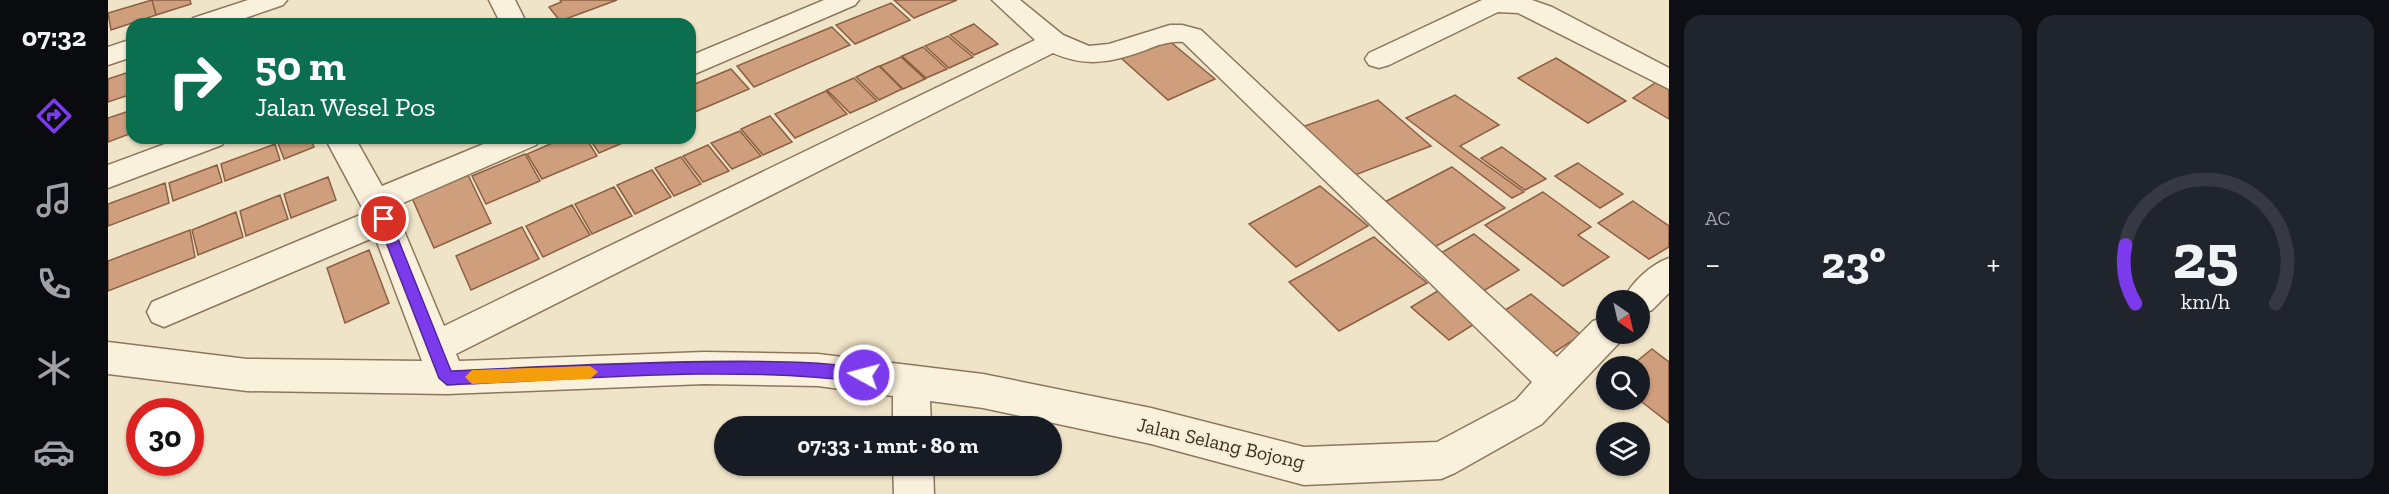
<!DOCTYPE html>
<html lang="id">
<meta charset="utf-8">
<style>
body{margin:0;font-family:"Zilla Slab",serif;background:#20242c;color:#f1f3f6;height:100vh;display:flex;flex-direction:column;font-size:22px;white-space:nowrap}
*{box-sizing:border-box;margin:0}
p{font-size:20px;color:#9ea1a6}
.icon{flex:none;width:33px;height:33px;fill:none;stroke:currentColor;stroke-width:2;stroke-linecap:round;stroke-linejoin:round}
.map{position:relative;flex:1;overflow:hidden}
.sheet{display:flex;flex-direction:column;gap:15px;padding:15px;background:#0d0f14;width:720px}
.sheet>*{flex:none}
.banner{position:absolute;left:18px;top:18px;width:570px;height:126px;border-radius:18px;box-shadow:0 2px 4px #0004;background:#0b6e4f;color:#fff;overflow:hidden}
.needle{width:39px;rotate:146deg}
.buttons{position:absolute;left:1488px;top:290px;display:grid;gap:12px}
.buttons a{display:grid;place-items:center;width:54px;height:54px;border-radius:50%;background:#171b24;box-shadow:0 2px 4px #0004;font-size:30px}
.speed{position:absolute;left:18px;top:398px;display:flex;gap:12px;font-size:30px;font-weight:700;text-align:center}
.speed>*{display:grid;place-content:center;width:78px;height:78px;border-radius:50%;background:#171b24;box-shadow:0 2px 4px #0004;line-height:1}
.speed .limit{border:9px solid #d22;background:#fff;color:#111}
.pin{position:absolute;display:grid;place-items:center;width:51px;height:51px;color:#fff;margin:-26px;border:3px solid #fff;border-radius:50%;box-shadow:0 2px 6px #0007}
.me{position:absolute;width:66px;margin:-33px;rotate:277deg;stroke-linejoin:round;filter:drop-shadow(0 0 4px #0008)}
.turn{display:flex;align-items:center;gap:21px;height:126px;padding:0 30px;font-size:27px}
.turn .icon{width:78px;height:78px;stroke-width:2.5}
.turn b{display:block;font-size:42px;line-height:51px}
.big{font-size:45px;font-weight:700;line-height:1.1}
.sheet .card{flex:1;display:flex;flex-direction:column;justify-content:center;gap:9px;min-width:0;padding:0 21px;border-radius:18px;background:#20242c}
.sheet .dial{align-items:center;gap:0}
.dial svg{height:156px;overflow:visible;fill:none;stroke:#363941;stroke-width:7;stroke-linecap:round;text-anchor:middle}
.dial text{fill:#f1f3f6;stroke:none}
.heat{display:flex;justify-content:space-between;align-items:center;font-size:33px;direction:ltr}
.sheet .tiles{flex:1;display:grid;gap:15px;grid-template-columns:repeat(2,1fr)}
.trip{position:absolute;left:606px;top:416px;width:348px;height:60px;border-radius:30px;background:#171b24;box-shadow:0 2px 4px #0004;font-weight:700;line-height:60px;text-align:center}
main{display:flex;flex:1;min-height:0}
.menu{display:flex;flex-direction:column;width:108px;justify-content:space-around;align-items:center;background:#090b0e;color:#9ea1a6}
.menu .icon{width:42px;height:42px}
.menu .on{color:#7c3aed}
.menu b{font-size:27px;color:#f1f3f6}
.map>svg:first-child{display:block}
.building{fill:#cf9f7d;stroke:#8d5f41;stroke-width:1.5}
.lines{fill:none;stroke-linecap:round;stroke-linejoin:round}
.minor-casing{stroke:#8d765c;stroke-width:3}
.minor{fill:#faf1dc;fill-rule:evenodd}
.route{fill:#7c3aed;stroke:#51269a;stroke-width:1.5}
.slow{fill:#f59e0b}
.labels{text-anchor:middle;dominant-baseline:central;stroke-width:4.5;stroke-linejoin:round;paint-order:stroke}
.street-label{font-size:20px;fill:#3d2e20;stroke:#f7eed8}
</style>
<main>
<nav class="menu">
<b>07:32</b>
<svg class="icon on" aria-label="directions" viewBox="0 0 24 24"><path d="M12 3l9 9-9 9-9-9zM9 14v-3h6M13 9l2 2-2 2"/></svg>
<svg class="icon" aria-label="music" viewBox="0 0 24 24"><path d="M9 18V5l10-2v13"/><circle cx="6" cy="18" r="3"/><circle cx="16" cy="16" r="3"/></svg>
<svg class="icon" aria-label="phone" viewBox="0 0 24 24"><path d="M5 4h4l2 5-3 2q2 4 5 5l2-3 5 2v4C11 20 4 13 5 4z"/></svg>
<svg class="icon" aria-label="climate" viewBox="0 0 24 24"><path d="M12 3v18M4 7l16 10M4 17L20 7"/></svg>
<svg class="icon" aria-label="car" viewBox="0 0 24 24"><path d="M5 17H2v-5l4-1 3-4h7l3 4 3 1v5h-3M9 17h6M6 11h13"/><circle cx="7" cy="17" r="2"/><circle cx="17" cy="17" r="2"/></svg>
</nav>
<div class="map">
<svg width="1561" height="494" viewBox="0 0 1561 494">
<rect width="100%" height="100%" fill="#f0e4c8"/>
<path class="building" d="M44 0H82L83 4 48 15Z
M44 0 48 15 3 30 0 13Z
M452 0H509L452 21 441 7 453 2Z
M786 0H849L806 18Z
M783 3 802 20 747 44 728 25Z
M866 24 890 44 866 55 842 35Z
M724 27 742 45 646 87 629 66Z
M840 36 865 57 841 68 817 46Z
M1059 39 1107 79 1060 100 1013 58Z
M815 47 839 69 818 78 794 56Z
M793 57 817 79 795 89 772 66Z
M1448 58 1518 101 1480 123 1410 78Z
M771 66 794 89 771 100 748 77Z
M623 69 641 89 582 114V86Z
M24 71V94L0 102V79Z
M746 78 769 101 742 113 719 90Z
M1553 79 1561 84V119L1525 98Z
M718 91 739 114 687 138 667 114Z
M1347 95 1391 125 1352 146 1416 192 1404 198 1298 118Z
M1270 100 1323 146 1242 177 1191 128Z
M24 110V133L0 142V118Z
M662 116 684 142 655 155 633 129Z
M632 131 653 156 624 169 603 143Z
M183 138H202L206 147 176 159 170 143Z
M456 138H478L489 156 434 179 419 154Z
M481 138H526L491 153Z
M167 144 172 160 117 181 113 164Z
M600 145 621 171 595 182 575 156Z
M1394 147 1438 179 1417 190 1373 158Z
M417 154 432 181 378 204 364 176Z
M573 157 593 184 566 196 547 168Z
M1470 163 1515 194 1492 208 1447 176Z
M109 165 114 182 65 201 61 183Z
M1344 167 1397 208 1321 250 1269 206Z
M544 170 563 197 527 214 509 185Z
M360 175 383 223 326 248 304 198Z
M220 177 228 200 183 218 176 194Z
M57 183 61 203 0 226V204Z
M1212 186 1260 226 1188 267 1141 224Z
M506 187 524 216 484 234 467 204Z
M1435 192 1483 227 1470 235 1501 257 1455 286 1377 225Z
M172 195 180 219 138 236 132 211Z
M1525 201 1561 226V247L1541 259 1490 223Z
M464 205 482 235 435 257 418 226Z
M128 212 135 237 90 255 84 230Z
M414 227 431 259 363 290 348 256Z
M82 230 87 257 0 291V261Z
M1366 234 1411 270 1370 294 1326 257Z
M1266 237 1319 283 1231 331 1181 282Z
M261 250 281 303 237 323 219 268Z
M1338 286 1376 318 1341 340 1303 307Z
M1423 294 1473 335 1439 357 1389 315Z
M1544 349 1561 362V423L1530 399 1532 366H1523Z"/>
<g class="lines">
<g class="minor-casing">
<path id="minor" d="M140 0H179L175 5 120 24H81L85 18Z
M381 0H407L419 24H393Z
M716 0H751L747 5 582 76V56Z
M884 0H912L955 35 981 46 1001 44 1062 25H1074L1093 30 1238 166 1449 357 1485 321 1498 317V333H1515L1511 343 1434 424 1347 473 1333 479 1196 485 1043 444 875 408 822 401 823 426H785V396L710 386 596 384 339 394 139 391 0 374V342L139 359 314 361 267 237 56 327 44 322 39 312 44 302 257 213 217 138H247L274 186 390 138H433L428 145 286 207 336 326 927 40ZM1075 42 1424 382 1408 400 1329 442 1196 447 1043 408 875 374 710 354 596 352 351 361 348 354 945 53C978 68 1005 62 1038 50 1050 45 1061 41 1075 42Z
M1374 0H1424L1444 7 1561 68V89L1410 13 1390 12 1281 65 1271 68 1261 65 1257 59 1261 53Z
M24 39V57L0 65V47Z
M73 138H119L114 145 0 188V165Z
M1561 258V293L1544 310 1532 314V300H1515C1524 282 1542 265 1561 258Z
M785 465H825L826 494H786Z"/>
</g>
<use href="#minor" class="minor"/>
</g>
<path class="route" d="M276 214 282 219 343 371C392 369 751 348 764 375L756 382C619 365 477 379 339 385L331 378 269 219Z"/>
<path class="slow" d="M482 366 490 372 482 379 364 384 357 377 364 370Z"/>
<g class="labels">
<g class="street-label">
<text transform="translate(1113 443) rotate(13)">Jalan Selang Bojong</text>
</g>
</g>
</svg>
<div class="buttons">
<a><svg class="needle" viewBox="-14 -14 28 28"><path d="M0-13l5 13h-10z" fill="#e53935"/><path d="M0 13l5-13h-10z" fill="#9ea1a6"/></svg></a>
<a><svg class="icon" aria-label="search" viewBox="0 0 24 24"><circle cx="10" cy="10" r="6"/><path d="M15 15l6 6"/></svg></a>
<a><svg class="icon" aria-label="layers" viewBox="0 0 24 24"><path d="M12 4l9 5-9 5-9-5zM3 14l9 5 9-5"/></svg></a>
</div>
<div class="speed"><div class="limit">30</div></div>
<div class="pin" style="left:276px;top:219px;background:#d93025"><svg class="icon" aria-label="arrive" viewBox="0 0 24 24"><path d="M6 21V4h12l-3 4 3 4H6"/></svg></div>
<svg class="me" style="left:756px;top:375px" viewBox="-20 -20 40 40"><circle r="17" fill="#7c3aed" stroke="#fff" stroke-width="3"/><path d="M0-11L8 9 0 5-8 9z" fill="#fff"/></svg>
<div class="trip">07:33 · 1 mnt · 80 m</div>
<div class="banner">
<div class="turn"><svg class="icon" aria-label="right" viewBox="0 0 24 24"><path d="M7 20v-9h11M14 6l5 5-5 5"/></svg><div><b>50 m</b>Jalan Wesel Pos</div></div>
</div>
</div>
<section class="sheet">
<div class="tiles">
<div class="card"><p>AC</p>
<div class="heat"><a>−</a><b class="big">23°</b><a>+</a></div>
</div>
<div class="card dial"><svg viewBox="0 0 100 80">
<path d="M14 69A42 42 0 1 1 86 69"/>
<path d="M14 69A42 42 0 0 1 9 39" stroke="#7c3aed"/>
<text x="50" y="56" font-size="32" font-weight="700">25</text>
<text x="50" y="72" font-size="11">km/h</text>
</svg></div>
</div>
</section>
</main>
